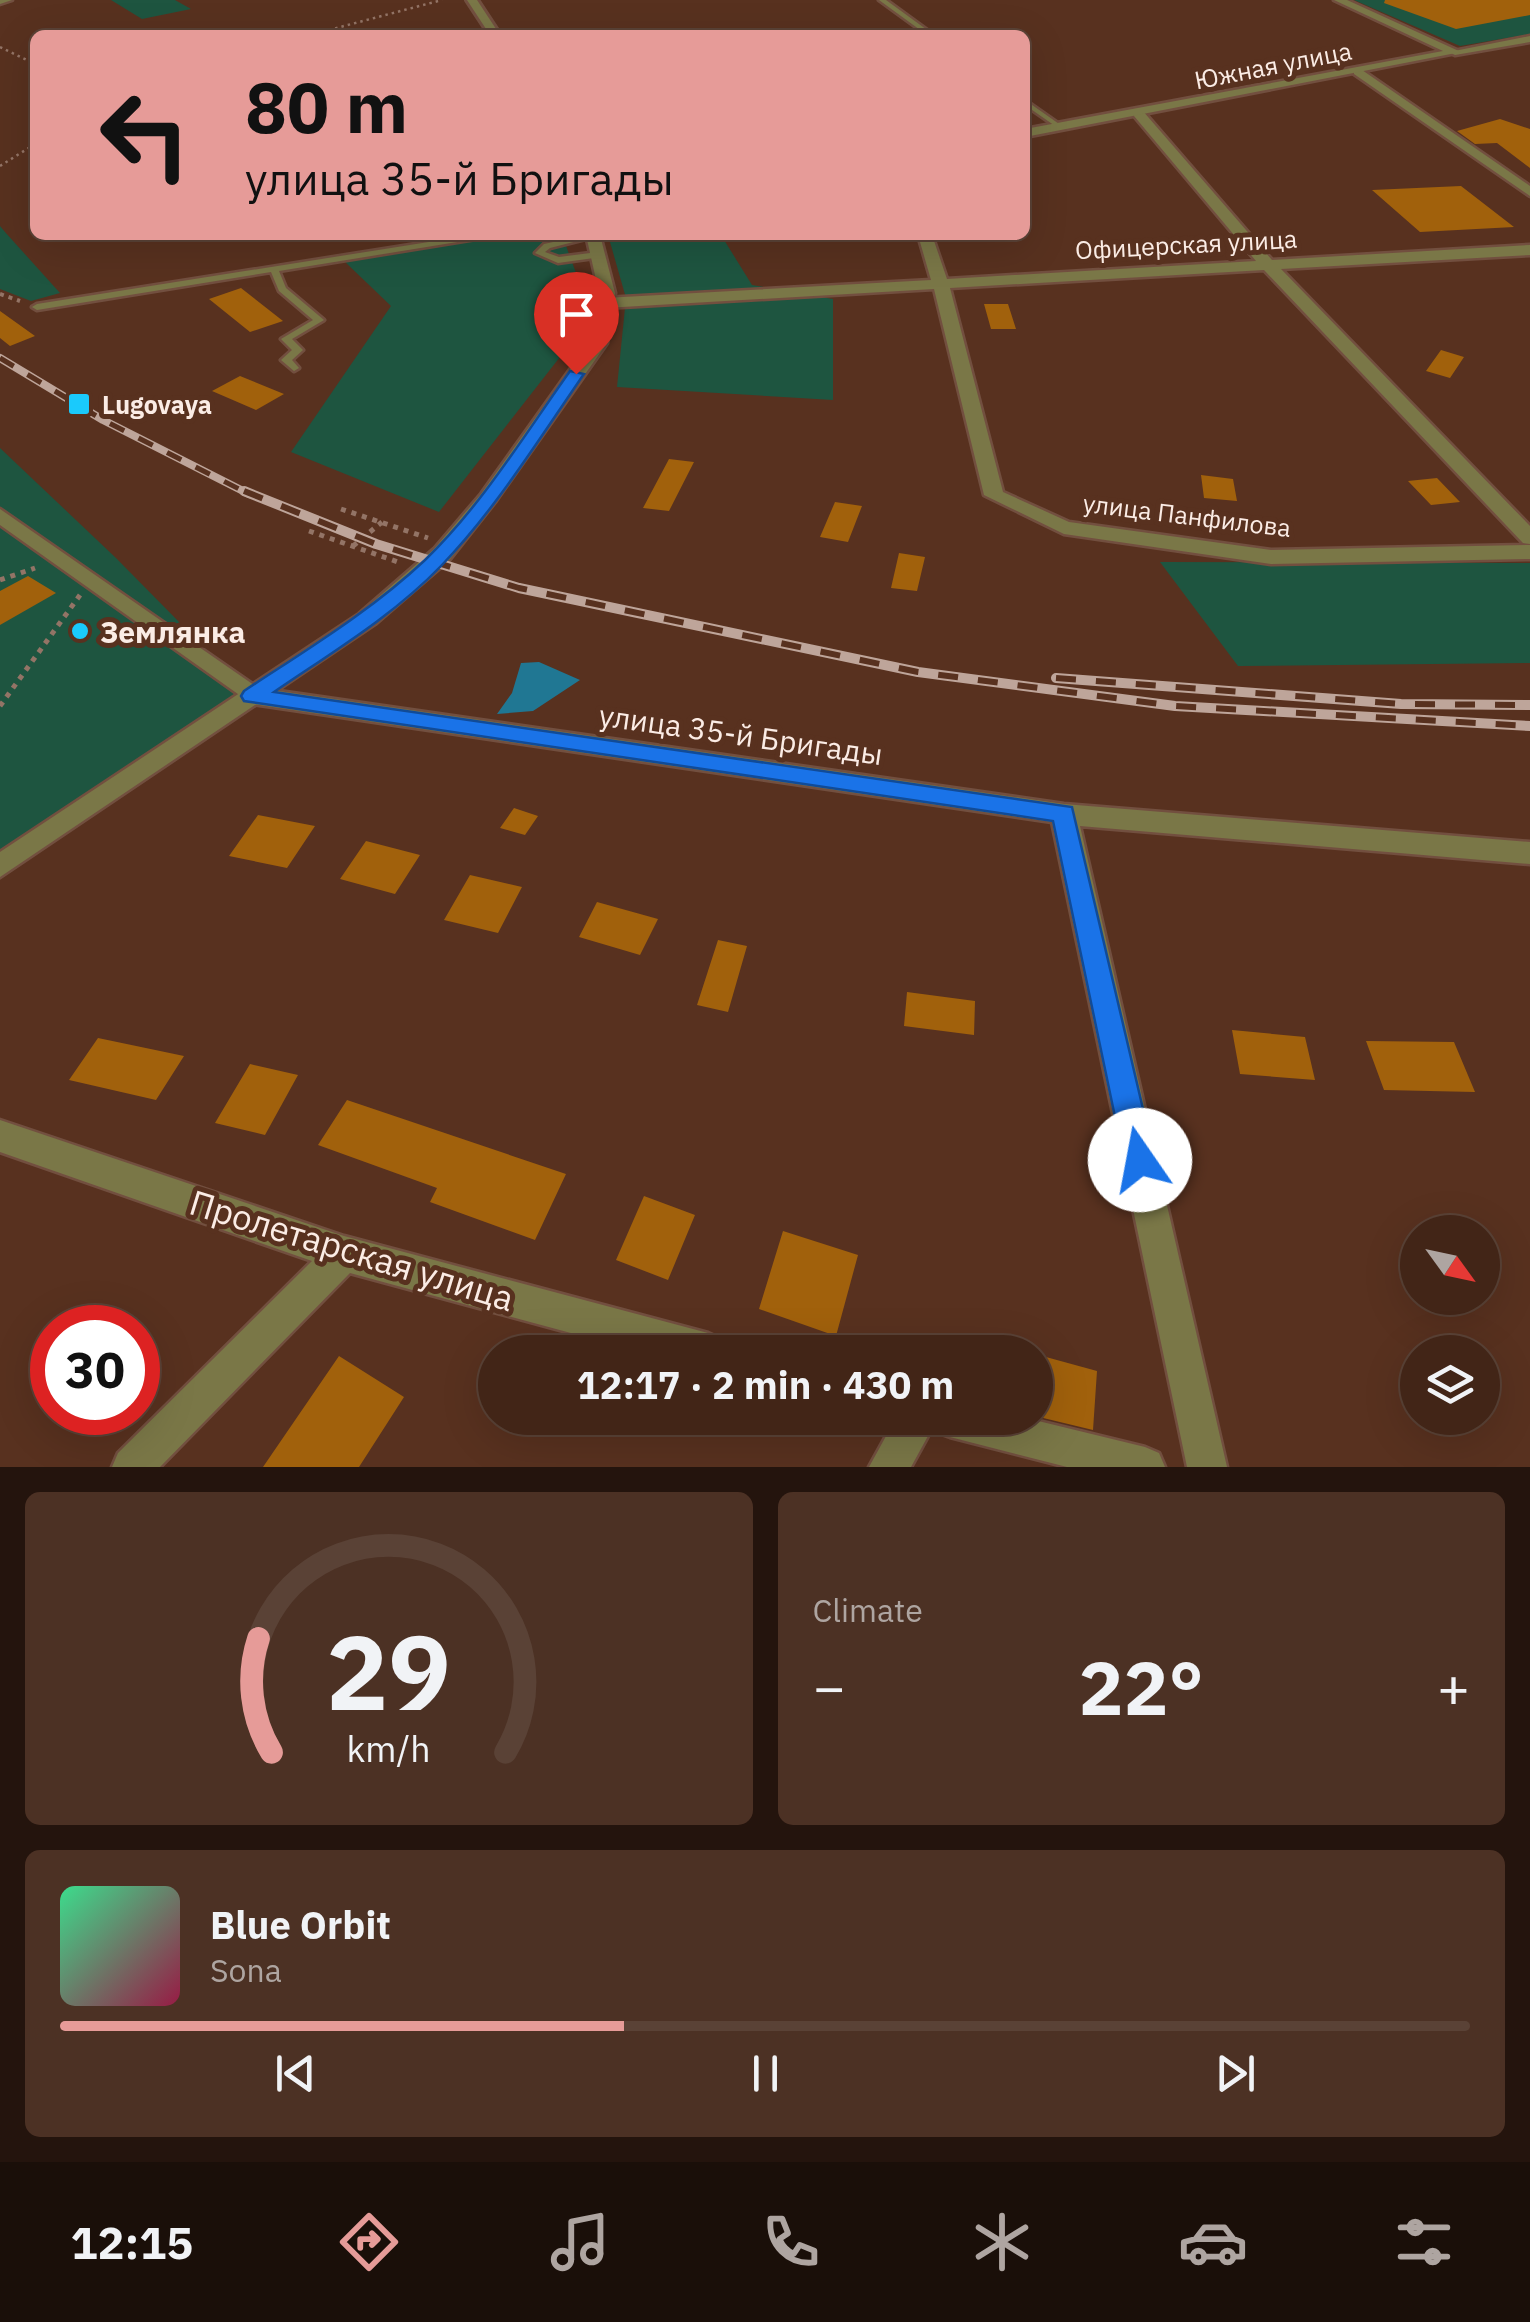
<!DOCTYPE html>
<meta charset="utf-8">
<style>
body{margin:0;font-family:"IBM Plex Sans",sans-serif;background:#4c3124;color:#f1f3f6;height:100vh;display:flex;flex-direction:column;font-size:38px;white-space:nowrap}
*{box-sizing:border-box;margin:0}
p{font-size:32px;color:#aea5a1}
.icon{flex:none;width:55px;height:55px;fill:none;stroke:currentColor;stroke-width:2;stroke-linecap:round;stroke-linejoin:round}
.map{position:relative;height:1467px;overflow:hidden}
.side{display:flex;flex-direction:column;gap:25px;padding:25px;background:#24140d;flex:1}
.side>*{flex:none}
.banner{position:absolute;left:30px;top:30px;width:1000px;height:210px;border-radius:15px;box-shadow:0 10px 40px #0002,0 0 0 2px #5a4236;background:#e69b98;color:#111;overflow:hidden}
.needle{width:65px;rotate:123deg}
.tools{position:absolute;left:1400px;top:1215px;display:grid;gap:20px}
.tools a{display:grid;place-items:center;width:100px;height:100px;border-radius:50%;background:#422517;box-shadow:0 10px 40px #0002,0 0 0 2px #5a4236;font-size:50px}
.speed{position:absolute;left:30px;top:1305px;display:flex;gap:20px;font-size:50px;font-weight:700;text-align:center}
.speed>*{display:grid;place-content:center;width:130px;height:130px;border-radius:50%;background:#422517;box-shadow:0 10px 40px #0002,0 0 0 2px #5a4236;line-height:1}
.speed .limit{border:15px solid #d22;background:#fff;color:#111}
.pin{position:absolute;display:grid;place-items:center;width:85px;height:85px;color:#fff;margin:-102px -42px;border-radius:50% 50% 50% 0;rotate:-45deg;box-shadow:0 0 10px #0007}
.pin .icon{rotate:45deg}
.me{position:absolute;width:110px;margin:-55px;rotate:348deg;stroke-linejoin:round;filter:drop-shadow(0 0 8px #0008)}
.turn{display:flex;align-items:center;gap:35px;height:210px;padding:0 50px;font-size:45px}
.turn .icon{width:130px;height:130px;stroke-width:2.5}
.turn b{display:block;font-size:70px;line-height:85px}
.big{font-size:75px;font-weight:700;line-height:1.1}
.side .tile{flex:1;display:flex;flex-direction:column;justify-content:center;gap:15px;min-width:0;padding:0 35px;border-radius:15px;background:#4c3124}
.side .dial{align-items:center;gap:0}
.dial svg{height:260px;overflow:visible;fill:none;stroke:#5a4236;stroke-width:7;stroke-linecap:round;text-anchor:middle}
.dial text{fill:#f1f3f6;stroke:none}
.song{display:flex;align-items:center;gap:30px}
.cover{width:120px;height:120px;border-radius:15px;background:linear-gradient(135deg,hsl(150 70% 55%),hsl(340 70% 35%))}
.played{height:10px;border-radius:5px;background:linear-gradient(90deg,#e69b98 40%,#5a4236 40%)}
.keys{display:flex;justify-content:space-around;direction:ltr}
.heat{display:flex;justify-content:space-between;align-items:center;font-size:55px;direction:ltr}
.side .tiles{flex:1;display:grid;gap:25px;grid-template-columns:1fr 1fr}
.tile:last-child{grid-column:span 2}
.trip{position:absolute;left:478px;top:1335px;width:575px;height:100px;border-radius:50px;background:#422517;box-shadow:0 10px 40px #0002,0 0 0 2px #5a4236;font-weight:700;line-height:100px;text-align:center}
.dock{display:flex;height:160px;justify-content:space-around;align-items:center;background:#1a0f09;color:#aea5a1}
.dock .icon{width:70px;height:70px}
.dock .on{color:#e69b98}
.dock b{font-size:45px;color:#f1f3f6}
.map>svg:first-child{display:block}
.green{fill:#1e5540}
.water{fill:#207793}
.building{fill:#a1610c}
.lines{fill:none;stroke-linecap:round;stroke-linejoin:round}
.service-casing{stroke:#724f3f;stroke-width:5}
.pedestrian-casing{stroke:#724f3f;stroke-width:6}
.minor-casing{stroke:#724f3f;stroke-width:5}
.tertiary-casing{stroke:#724f3f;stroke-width:5}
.path-far2{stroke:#937466;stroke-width:2.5;stroke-dasharray:2.5 4;stroke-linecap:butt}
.path-far1{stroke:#937466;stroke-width:4;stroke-dasharray:4 5;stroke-linecap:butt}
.path{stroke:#937466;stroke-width:5;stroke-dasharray:5 6;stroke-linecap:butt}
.service{fill:#7a7747;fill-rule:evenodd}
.pedestrian{fill:#7a7747;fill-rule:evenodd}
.minor{fill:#7a7747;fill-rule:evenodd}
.tertiary{fill:#7a7747;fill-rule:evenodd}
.rail-far1-casing{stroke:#bea59a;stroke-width:8}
.rail-casing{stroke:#bea59a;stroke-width:10}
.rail-far1{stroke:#58311f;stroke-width:5;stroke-dasharray:16;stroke-linecap:butt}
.rail{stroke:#58311f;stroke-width:6;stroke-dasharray:20;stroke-linecap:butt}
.route{fill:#1a73e8;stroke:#114b97;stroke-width:2.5}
.poi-dot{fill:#1acafc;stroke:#58311f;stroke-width:4}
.labels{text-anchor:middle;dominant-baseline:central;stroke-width:10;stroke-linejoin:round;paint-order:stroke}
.far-street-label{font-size:25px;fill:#fbece5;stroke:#58311f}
.far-poi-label{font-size:25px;font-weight:bold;fill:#fbece5;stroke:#58311f;text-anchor:start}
.poi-label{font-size:30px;font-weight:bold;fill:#fbece5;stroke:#58311f;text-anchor:start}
.street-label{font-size:30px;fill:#fbece5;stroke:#58311f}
.near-street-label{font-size:35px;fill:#fbece5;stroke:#58311f}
</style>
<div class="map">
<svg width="1530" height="1467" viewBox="0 0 1530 1467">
<rect width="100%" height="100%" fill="#58311f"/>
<path class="green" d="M111 0H175L191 9 142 19Z
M1354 0H1530V34L1460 46Z
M0 226 5 232 60 293 31 301 0 289Z
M517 235H562L592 316 439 512 291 452 391 306 343 260Z
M608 235H721L752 285 833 299V400L617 387 626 298Z
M0 448 116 558 252 696 0 866Z
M1160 562 1530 563V663L1238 666Z"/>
<path class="water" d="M539 662 580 680 533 711 497 714 512 693 521 663Z"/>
<path class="building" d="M1385 0H1530V15L1456 29 1384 3Z
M1500 119 1530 129V168L1497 143 1475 144 1457 131Z
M1461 186 1514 227 1420 232 1372 190Z
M241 288 283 321 250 332 209 299Z
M984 304H1008L1016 329H991Z
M0 311 35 336 10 346 0 338Z
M1441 350 1464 357 1450 378 1426 371Z
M240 376 284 394 256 410 212 391Z
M669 459 694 462 669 511 643 508Z
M1201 475 1233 479 1237 501 1204 498Z
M1437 478 1460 502 1431 505 1408 481Z
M835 502 862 506 848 542 820 537Z
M899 553 925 557 917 591 891 588Z
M28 576 56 593 0 625V591Z
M514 808 538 816 525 835 500 828Z
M258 815 315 826 287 868 229 856Z
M366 841 420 855 395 894 340 879Z
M470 875 522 887 498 933 444 920Z
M597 902 658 919 640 955 579 937Z
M718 940 747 946 728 1012 697 1005Z
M907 992 975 1001 974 1035 904 1026Z
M1232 1030 1305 1037 1315 1080 1240 1074Z
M98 1038 184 1056 156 1100 69 1080Z
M1366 1041 1454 1042 1475 1092 1384 1090Z
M250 1064 298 1075 265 1135 215 1123Z
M347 1100 566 1174 535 1240 430 1202 437 1188 318 1145Z
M644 1196 695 1215 668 1280 616 1260Z
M783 1231 858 1255 836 1336 759 1309Z
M1035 1354 1097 1371 1093 1430 1035 1416Z
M339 1356 404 1397 359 1467H263Z"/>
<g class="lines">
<g class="service-casing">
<path id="service" d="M0 0H12L0 4Z
M879 0H886L934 35H927Z
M1025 100 1062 126V128H1058L1025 105Z
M473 235H492L488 237 279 271 286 288 324 320 292 339 303 350 292 360 299 368 294 371 281 360 292 350 281 339 313 320 279 291 271 272 37 310 32 307 37 304Z
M586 235 597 236 550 248 545 252 559 257 598 252 602 255 601 257 558 263 535 253 544 244Z"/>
</g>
<g class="pedestrian-casing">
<path id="pedestrian" d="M467 0H477L500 35H490Z"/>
</g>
<g class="minor-casing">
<path id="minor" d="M1530 36V42L1455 55 1449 52Z
M1354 70H1362L1530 186V196L1354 74Z
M1134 110H1142L1272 260 1530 245V255L1281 269 1530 526V544L1523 543 1264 270 950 288 1003 492 1069 522 1271 550 1530 545V559L1271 564 1064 534 984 495 934 289 605 308 597 303 605 298 931 280 918 235H932L947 279 1256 261 1134 116Z
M0 509 258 688 1064 804 1530 842V864L1080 826 1227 1467H1187L1052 822 252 704 0 525Z
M0 1120 344 1236 708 1333 721 1339 727 1352H641L350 1273 160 1467H112L118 1453 312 1261 0 1152Z
M896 1418H1026L1145 1447 1159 1453 1165 1467H1067L950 1437 936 1432 934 1425 911 1467H869Z"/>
</g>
<g class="tertiary-casing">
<path id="tertiary" d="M1334 0H1347L1461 52 1025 137V129L1443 51Z
M586 235H600L615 293 607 343 495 502 450 559 375 624 0 877V852L359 614 434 549 481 494 589 343 599 293Z"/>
</g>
<path class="path-far2" d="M310 35 442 0
M620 35 653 32
M0 47 35 64
M0 166 35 144"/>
<path class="path-far1" d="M0 294 20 301"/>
<path class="path" d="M341 509 428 538
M309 531 398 562
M353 546 382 522
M0 580 35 568
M0 706 80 595"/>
<use href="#service" class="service"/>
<use href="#pedestrian" class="pedestrian"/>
<use href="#minor" class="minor"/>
<use href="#tertiary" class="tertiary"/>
<g class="rail-far1-casing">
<path id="rail-far1" d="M0 358 103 420 249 494"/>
</g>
<g class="rail-casing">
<path id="rail" d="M244 491 376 544 519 588 918 672 1175 706 1530 726
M1056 678 1401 704 1530 705"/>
</g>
<use href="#rail-far1" class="rail-far1"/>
<use href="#rail" class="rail"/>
</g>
<path class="route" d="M570 371 584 374C539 439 496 509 441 566 393 616 331 653 274 692L1072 807 1155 1160 1150 1170 1140 1174 1129 1170 1124 1160 1053 821 244 701 241 696 244 691C306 650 371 611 425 560 482 505 525 434 570 371Z"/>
<g class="poi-dot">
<rect x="67" y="392" width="24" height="24" rx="5"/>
<circle cx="80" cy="631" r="10"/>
</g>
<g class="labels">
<g class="far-street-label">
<text transform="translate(1273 65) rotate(-11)">Южная улица</text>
<text transform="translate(1186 244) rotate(-3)">Офицерская улица</text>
<text transform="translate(1187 515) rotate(7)">улица Панфилова</text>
</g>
<g class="far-poi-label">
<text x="102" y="404">Lugovaya</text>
</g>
<g class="poi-label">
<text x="100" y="631">Землянка</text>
</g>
<g class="street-label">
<text transform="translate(741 734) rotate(8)">улица 35-й Бригады</text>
</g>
<g class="near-street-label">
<text transform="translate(352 1250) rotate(17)">Пролетарская улица</text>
</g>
</g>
</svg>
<div class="tools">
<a><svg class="needle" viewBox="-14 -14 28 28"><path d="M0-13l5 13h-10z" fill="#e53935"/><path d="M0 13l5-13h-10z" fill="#aea5a1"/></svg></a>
<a><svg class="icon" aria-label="layers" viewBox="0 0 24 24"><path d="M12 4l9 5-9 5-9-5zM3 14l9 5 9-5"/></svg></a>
</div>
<div class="speed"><div class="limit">30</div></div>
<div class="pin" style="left:576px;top:374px;background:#d93025"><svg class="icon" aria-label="arrive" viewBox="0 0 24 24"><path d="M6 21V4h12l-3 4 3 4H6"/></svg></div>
<svg class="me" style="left:1140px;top:1160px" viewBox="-20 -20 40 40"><circle r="19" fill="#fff"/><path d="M0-13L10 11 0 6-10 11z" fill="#1a73e8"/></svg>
<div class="trip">12:17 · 2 min · 430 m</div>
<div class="banner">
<div class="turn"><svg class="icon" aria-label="left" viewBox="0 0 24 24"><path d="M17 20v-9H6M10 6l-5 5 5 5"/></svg><div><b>80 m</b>улица 35-й Бригады</div></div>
</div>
</div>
<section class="side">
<div class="tiles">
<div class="tile dial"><svg viewBox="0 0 100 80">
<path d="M14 69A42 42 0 1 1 86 69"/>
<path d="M14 69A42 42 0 0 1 10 34" stroke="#e69b98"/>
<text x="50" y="56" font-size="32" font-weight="700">29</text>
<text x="50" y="72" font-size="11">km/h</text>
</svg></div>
<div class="tile"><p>Climate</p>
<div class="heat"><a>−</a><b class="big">22°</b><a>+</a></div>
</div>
<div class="tile">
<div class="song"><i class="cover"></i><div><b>Blue Orbit</b><p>Sona</p></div></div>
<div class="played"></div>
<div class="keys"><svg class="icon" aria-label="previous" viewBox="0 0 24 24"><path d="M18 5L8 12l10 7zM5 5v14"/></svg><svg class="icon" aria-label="pause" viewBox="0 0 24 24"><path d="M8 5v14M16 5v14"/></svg><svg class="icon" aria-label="next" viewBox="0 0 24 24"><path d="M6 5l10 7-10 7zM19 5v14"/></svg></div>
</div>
</div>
</section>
<nav class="dock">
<b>12:15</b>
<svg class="icon on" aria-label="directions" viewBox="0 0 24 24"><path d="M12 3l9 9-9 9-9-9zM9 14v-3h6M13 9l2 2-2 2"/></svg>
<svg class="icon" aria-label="music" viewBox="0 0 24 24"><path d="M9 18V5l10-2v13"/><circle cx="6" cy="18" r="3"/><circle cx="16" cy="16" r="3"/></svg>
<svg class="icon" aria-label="phone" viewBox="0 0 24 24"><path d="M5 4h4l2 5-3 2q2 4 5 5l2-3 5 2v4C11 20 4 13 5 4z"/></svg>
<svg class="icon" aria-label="climate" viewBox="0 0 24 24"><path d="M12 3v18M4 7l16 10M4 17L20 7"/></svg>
<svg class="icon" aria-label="car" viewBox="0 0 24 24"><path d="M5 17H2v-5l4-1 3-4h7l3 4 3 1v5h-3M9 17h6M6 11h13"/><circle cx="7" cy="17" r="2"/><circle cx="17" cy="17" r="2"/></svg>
<svg class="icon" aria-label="filters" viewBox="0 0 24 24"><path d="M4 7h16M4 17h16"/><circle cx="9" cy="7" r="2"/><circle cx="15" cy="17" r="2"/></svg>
</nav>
